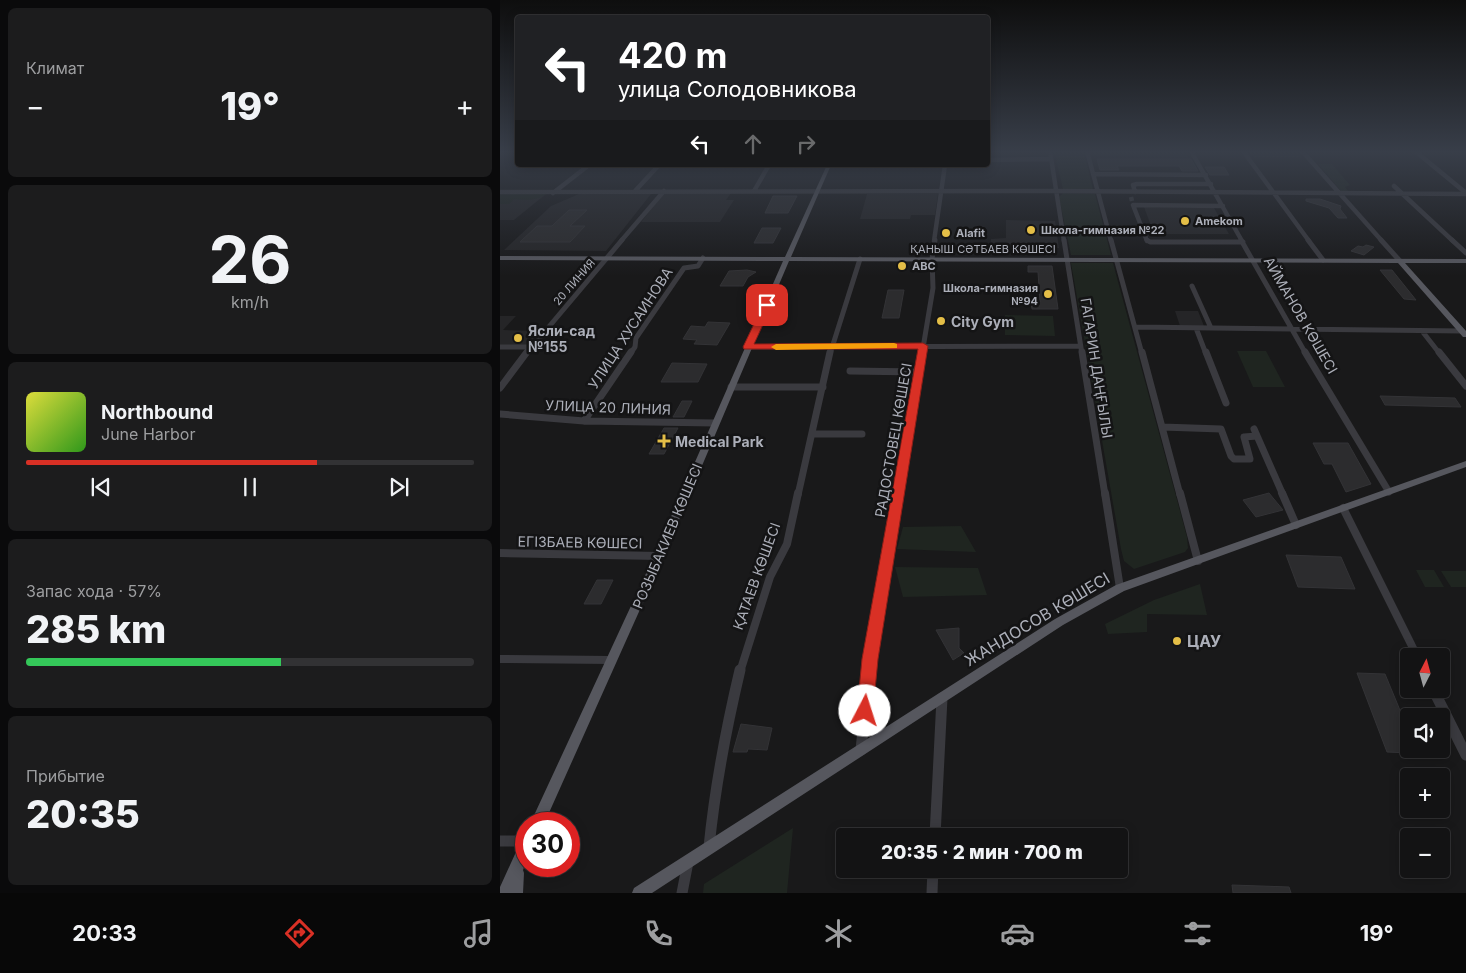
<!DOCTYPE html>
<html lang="ru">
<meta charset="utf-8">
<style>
body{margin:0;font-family:Inter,sans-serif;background:#1c1c1d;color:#f1f3f6;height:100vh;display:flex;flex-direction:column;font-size:19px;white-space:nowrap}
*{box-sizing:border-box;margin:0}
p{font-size:16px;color:#9d9ea0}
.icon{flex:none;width:28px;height:28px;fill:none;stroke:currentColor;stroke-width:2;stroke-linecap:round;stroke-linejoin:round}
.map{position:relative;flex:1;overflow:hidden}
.side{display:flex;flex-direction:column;gap:8px;padding:8px;background:#0a0a0b;width:500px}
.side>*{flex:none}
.hud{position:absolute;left:15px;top:15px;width:475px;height:152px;border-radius:5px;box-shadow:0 2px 12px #0003,0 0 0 1px #323234;background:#202124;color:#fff;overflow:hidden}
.needle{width:32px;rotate:6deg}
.fabs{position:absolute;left:900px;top:648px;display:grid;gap:10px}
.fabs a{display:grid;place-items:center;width:50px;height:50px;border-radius:5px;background:#131314;box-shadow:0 2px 12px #0003,0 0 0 1px #323234;font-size:25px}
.speed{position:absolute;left:15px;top:812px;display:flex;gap:10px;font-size:25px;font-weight:700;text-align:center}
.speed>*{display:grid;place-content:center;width:65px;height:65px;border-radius:50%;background:#131314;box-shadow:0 2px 12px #0003,0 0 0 1px #323234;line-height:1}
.speed .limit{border:8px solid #d22;background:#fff;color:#111}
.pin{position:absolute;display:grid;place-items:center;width:42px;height:42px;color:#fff;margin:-21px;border-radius:10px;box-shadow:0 2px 8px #0006}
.me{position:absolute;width:55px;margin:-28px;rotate:5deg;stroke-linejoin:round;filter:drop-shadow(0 0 4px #0008)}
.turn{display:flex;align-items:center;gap:18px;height:105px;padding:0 20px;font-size:22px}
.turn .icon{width:65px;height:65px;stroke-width:2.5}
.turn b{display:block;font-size:35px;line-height:42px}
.lanes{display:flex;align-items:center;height:48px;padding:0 20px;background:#0003;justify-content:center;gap:25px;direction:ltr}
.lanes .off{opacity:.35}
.big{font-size:38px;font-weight:800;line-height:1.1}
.side .tile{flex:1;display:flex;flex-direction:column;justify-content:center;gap:8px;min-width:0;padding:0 18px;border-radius:8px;background:#1c1c1d}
.side .dial{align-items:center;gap:0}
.dial b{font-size:65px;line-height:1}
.song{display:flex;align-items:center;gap:15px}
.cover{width:60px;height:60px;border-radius:8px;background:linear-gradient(135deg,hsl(60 70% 55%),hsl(110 70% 35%))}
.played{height:5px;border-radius:2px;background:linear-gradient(90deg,#d93025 65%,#323234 65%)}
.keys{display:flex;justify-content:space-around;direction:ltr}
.heat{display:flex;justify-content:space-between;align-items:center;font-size:28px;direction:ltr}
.charge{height:8px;border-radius:4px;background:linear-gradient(90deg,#34c759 57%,#323234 0)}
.trip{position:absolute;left:336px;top:828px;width:292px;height:50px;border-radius:5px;background:#131314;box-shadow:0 2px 12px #0003,0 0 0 1px #323234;font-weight:800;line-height:50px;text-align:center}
.tabs{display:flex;height:80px;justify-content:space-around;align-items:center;background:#080808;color:#9d9ea0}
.tabs .icon{width:35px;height:35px}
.tabs .active{color:#d93025}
.tabs b{font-size:22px;color:#f1f3f6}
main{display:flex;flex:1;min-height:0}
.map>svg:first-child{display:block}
.built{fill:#252527}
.green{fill:#1f2520}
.building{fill:#2c2c2e;stroke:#333336}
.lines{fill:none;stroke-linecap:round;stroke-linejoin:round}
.minor-tunnel{stroke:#36373a;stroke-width:4.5;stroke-dasharray:4.5 2;stroke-linecap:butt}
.minor-far4{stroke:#3a3a3f;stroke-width:4.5}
.minor-far3{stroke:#3a3a3f;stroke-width:5}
.minor-far2{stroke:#3a3a3f;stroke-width:7}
.minor-far1{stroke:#3a3a3f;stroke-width:8}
.minor{stroke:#3a3a3f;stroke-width:11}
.major{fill:#56575e;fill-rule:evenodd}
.route{fill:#d93025;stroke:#8d1f18}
.slow{fill:#f59e0b}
.poi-dot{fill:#e4be47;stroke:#141415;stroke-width:2}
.labels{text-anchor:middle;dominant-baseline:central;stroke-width:5;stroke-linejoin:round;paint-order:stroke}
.far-poi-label{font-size:11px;font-weight:bold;fill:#acafb9;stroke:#141415;text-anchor:start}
.far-street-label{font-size:11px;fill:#acafb9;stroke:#141415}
.street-label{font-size:14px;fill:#acafb9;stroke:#141415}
.poi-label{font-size:14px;font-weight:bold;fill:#acafb9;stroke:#141415;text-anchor:start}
.near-street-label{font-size:16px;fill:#acafb9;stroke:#141415}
.near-poi-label{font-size:16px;font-weight:bold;fill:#acafb9;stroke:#141415;text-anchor:start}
</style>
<main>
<section class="side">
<div class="tile"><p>Климат</p>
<div class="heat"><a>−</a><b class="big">19°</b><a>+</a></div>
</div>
<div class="tile dial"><b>26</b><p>km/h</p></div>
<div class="tile">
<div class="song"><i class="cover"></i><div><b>Northbound</b><p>June Harbor</p></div></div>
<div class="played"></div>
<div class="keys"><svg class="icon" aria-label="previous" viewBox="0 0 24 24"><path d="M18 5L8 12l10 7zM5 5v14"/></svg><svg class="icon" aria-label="pause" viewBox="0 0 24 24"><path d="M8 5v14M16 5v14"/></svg><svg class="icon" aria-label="next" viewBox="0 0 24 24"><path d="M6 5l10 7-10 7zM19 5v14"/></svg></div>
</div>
<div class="tile"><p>Запас хода · 57%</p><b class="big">285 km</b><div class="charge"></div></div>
<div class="tile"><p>Прибытие</p><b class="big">20:35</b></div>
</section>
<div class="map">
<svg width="966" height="893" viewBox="0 0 966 893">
<rect width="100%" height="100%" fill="#19191a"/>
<path class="built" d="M164 193H231L226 200H234L220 222H141Z
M0 194H46L14 220H0Z
M79 194H151L106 251 4 250 51 206Z
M367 194H438L435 215H411L410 219H360Z
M644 207 714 208 729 234H654Z
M506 220 555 221 559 248 490 247 491 239 506 238Z
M675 311H698L704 326H680Z
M0 316H16L3 330 41 331 29 345H0Z"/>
<path class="green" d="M554 151H584L593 190 563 189Z
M595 151H685L688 157 596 156Z
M746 151H796L801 157H753Z
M818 164H832L850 185 845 187 848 191H841Z
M563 193 595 194 611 255H571L559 197Z
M0 194H46C37 201 25 200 14 199L9 204H0Z
M571 263H613L687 537 688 548 685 552 634 569 624 561 621 549Z
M505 315 553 316 555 336 505 335Z
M737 351H766L785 387H753Z
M461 526 476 552 397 549 403 527Z
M395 567 478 568 487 595 403 597Z
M916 570H934L944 587H925Z
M941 571H966V587H951Z
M700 584 707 615 647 614V632L608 634 605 624 654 600Z
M293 828 287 893H203L204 884Z"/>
<path class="building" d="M597 159H691L698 171H682L679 166H617L619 170H600Z
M705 167H724L729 175H710Z
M273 196H297L288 213H265Z
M806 199H820L841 206 840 209 847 218H838L829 208 806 201Z
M69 210H87L70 226H85L70 242H20L37 226H52Z
M262 228H281L273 243H254Z
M866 245 874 247 864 255 851 251 858 246 863 247Z
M528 266H552L558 309H532L531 302H540L538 272H528Z
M247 270 256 272 248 277 243 286H220L229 271Z
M880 270H892L916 300 904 299Z
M388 290H404L399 318H382Z
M208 322 230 323 217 345 194 344 197 340 183 339 191 326 205 327Z
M172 363 207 364 198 382H161Z
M880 396 955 398 961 407 885 405Z
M182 401H192L184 417H173Z
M164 428H178L164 454H149Z
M813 443H848L871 484 846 492 832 464H824Z
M769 493 783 510 756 517 743 500Z
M786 555 841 557 855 589 798 587Z
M97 580H113L101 604H84Z
M459 628V648L464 653 453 660 436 630Z
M857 673 885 674 909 732V753L887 752Z
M241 724 272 728 267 750 248 749 247 752H233Z
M732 885 789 887 791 893H733Z"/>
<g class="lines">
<path class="minor-tunnel" d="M631 197 632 201"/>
<path class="minor-far4" d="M550 151 564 241
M587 151 611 241
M691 151 742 241
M743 151 809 241
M802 151 882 241
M915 151 966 193
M488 160 551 159
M593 174 706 175
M894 186 953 241
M135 191 159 165
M254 191 269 165
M0 192 550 191 966 194
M635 192 633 185 637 184H711
M53 193 89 165
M121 241 164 191
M434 241 445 165
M647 241 633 205 723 206"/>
<path class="minor-far3" d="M564 240 582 354
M611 240 642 354
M647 240 650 242H743
M741 240 806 354
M808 240 823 260
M881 240 900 261
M952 240 966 253
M692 286 711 328
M635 327 962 331
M696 328 706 354
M922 331 940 354
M0 347H31
M248 347 580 346
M26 354 122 240
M130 354 135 347 136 338 184 268 198 266 203 258
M330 354 360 259
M422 354 433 288 432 259 435 240"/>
<path class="minor-far2" d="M582 352 605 495
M642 352 680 495
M706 352 726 403
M805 352 889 492
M939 352 966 386
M350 371 420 372
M231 387H323
M0 388 27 352
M0 414 84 421 215 423
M84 421 131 352
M662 427 721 429 731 456 734 459H750L744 437 757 436
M754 429 783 495
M312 434H362
M298 495 330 352
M399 495 422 352"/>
<path class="minor-far1" d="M605 493 620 588
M680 493 698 561
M782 493 796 525
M843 508 917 656
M0 553 159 556
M0 659 112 660
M240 672 270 577 287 544 298 493
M369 672 399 493"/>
<path class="minor" d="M933 689 966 755
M361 750 369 670
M435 836 442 698
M0 841H26
M209 847C215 787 226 729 240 670
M182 893 188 862
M432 893 433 869"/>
<path class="major" d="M327 165H331L291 257 966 259V263H905L966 331V337H963L898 263 289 261 159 567 44 824H30L149 567 283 261 0 260V256L285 257Z
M966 461V467L624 591 563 625 152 893H132L134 888 555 619 616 585Z
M26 839V862L23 870 24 873 23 893H0V887L21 841Z"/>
</g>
<linearGradient id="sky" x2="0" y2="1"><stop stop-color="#0e0e0e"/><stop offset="0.55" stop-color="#383e49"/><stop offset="1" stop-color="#383e49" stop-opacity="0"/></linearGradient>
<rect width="966" height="276" fill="url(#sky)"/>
<path class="route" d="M267 302 272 305 254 344 423 343 428 346 378 659 373 711 371 716 365 719 359 716 357 711 362 659 418 349H244L243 347 263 305Z"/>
<path class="slow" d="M394 343 397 344V348L276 350 271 347 276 344Z"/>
<g class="poi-dot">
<circle cx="685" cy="221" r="5"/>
<circle cx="531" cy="230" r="5"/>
<circle cx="446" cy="233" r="5"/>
<circle cx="402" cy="266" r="5"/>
<circle cx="548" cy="294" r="5"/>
<circle cx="441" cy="321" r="5"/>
<circle cx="18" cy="338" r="5"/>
<path d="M161.5 433.5h5v5h5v5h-5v5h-5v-5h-5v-5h5z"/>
<circle cx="677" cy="641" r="5"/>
</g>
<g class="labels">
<g class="far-poi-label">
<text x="695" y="221">Amekom</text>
<text x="541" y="230">Школа-гимназия №22</text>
<text x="456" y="233">Alafit</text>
<text x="412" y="266">ABC</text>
<text x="538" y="288" text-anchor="end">Школа-гимназия<tspan x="538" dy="13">№94</tspan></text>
</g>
<g class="far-street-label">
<text x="483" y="249">ҚАНЫШ СӘТБАЕВ КӨШЕСІ</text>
<text transform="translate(74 282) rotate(-49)">20 ЛИНИЯ</text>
</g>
<g class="street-label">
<text transform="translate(801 315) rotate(60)">АЙМАНОВ КӨШЕСІ</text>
<text transform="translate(130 328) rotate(-57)">УЛИЦА ХУСАИНОВА</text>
<text transform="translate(597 368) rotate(81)">ГАГАРИН ДАҢҒЫЛЫ</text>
<text transform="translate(108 407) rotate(2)">УЛИЦА 20 ЛИНИЯ</text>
<text transform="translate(393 440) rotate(-80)">РАДОСТОВЕЦ КӨШЕСІ</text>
<text transform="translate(167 536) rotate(-67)">РОЗЫБАКИЕВ КӨШЕСІ</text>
<text transform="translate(80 542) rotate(1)">ЕГІЗБАЕВ КӨШЕСІ</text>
<text transform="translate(256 576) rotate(-70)">ҚАТАЕВ КӨШЕСІ</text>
</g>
<g class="poi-label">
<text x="451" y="321">City Gym</text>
<text x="28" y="330">Ясли-сад<tspan x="28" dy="16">№155</tspan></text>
<text x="175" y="441">Medical Park</text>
</g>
<g class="near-street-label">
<text transform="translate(537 619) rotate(-31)">ЖАНДОСОВ КӨШЕСІ</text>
</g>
<g class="near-poi-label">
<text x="687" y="641">ЦАУ</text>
</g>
</g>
</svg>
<div class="fabs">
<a><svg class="needle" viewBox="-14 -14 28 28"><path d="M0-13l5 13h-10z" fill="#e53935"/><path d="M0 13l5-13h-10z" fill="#9d9ea0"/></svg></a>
<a><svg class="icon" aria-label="sound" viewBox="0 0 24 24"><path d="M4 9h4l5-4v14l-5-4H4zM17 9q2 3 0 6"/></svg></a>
<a>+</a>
<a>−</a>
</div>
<div class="speed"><div class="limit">30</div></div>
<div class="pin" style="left:267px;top:305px;background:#d93025"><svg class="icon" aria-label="arrive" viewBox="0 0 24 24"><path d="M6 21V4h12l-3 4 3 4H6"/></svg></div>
<svg class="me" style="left:365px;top:711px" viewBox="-20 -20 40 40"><circle r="19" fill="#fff"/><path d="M0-13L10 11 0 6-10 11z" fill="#d93025"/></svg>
<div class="trip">20:35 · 2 мин · 700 m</div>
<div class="hud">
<div class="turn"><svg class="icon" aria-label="left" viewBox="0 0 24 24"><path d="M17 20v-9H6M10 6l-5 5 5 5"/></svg><div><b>420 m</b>улица Солодовникова</div></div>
<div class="lanes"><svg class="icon" aria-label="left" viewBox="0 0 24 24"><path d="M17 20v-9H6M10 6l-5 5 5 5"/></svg><svg class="icon off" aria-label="ahead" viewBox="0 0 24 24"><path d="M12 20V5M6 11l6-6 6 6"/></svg><svg class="icon off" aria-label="right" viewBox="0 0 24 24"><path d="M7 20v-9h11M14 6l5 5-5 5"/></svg></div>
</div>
</div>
</main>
<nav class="tabs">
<b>20:33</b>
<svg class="icon active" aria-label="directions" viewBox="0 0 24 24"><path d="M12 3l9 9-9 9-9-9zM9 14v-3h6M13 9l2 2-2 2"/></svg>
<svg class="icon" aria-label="music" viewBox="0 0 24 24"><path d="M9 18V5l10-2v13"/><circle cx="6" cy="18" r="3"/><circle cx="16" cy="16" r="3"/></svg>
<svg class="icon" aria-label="phone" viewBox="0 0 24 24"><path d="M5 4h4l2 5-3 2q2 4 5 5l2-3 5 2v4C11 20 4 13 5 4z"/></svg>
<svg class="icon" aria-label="climate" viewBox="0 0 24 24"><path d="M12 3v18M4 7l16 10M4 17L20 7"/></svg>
<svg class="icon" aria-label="car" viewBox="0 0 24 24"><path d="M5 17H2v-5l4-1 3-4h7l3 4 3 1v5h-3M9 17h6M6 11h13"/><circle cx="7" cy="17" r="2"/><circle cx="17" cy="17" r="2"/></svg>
<svg class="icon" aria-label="filters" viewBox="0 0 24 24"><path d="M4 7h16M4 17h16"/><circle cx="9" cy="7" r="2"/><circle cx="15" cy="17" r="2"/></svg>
<b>19°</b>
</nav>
